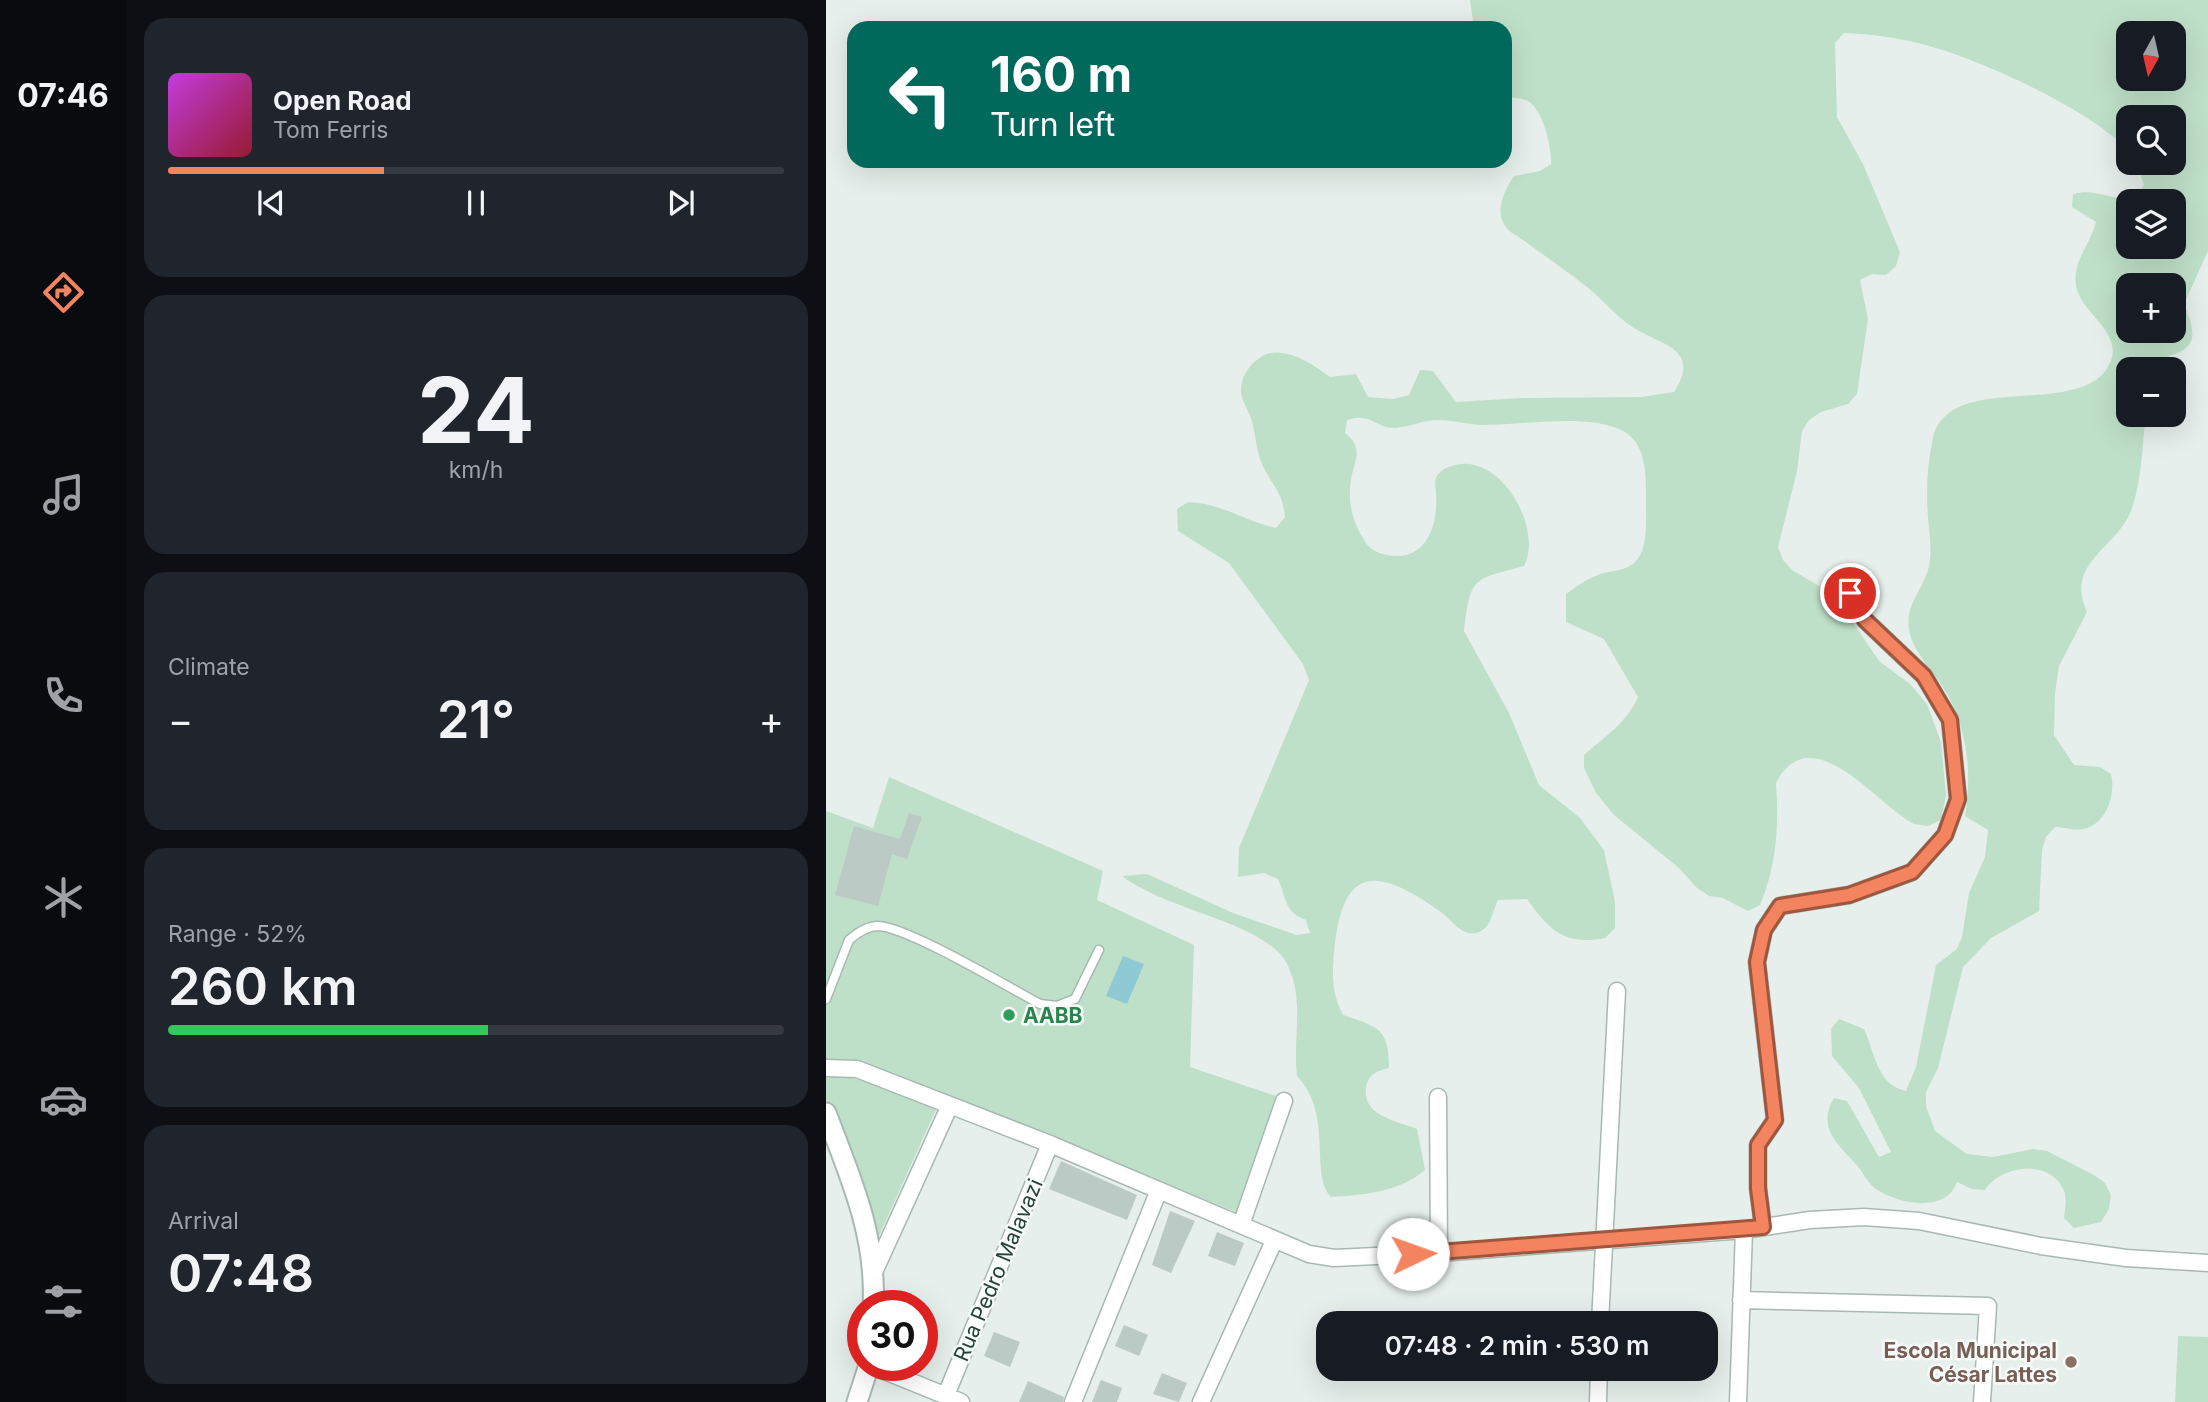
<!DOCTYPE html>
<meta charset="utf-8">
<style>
body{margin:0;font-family:Inter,sans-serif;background:#20242c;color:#f1f3f6;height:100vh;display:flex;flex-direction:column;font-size:26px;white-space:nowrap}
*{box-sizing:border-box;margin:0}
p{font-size:23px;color:#9ea1a6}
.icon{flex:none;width:38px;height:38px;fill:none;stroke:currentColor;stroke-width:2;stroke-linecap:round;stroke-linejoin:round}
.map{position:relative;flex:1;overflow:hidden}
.details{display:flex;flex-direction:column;gap:18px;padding:18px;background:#0d0f14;width:700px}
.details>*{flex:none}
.guide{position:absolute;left:21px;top:21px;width:665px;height:147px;border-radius:21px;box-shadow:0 7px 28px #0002;background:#00695c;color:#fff;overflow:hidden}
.needle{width:46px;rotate:188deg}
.tools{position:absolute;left:1290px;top:21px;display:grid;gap:14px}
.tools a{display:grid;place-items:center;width:70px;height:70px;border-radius:14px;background:#171b24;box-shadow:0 7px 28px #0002;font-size:35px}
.speed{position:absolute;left:21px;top:1290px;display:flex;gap:14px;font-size:35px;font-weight:700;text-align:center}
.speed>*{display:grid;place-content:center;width:91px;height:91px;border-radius:50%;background:#171b24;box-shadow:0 7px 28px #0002;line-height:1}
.speed .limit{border:10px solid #d22;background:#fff;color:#111}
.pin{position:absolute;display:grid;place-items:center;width:60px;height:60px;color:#fff;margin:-30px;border:4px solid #fff;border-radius:50%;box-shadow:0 2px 7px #0007}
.me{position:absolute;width:77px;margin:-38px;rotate:87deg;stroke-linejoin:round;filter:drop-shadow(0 0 5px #0008)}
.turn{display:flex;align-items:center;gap:24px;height:147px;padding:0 28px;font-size:32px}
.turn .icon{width:91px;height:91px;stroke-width:2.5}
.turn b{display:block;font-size:49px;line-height:60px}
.big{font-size:52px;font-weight:600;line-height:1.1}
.details .widget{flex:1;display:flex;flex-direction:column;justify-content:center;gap:10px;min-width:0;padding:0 24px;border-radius:21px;background:#20242c}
.details .dial{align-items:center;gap:0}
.dial b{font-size:91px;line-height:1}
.song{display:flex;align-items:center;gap:21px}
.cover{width:84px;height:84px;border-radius:10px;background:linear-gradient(135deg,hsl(290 70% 55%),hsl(350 70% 35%))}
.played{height:7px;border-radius:4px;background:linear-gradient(90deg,#f4845f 35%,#363941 35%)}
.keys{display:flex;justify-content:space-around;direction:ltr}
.heat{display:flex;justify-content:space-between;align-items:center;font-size:38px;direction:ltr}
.charge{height:10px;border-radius:5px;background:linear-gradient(90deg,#34c759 52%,#363941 0)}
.trip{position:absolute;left:490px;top:1311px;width:402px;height:70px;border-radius:21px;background:#171b24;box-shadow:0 7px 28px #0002;font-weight:600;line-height:70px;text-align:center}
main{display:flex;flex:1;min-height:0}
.dock{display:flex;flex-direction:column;width:126px;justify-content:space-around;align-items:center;background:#090b0e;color:#9ea1a6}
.dock .icon{width:49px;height:49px}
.dock .on{color:#f4845f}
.dock b{font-size:32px;color:#f1f3f6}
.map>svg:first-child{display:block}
.green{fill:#bfe0c8;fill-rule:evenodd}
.water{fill:#8ec9d4}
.building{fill:#bbcac4}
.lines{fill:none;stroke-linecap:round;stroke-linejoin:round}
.service-casing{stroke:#a8b8b2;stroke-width:11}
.minor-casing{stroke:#a8b8b2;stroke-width:19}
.tertiary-casing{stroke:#a8b8b2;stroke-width:23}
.service{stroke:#fff;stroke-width:8}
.minor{stroke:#fff;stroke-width:16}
.tertiary{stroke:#fff;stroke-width:19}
.route-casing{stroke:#9f563e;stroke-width:18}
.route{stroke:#f4845f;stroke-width:12}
.leisure-dot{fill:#2e9e5b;stroke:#f7fbf9;stroke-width:2.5}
.education-dot{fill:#8d6e63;stroke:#f7fbf9;stroke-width:2.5}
.labels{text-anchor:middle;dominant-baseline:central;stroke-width:5;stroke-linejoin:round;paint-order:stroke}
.leisure-label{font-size:21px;font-weight:bold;fill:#27864d;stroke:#f7fbf9;text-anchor:start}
.street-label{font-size:21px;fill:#24423a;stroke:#f7fbf9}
.education-label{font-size:21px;font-weight:bold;fill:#785e54;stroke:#f7fbf9;text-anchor:end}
</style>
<main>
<nav class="dock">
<b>07:46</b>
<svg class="icon on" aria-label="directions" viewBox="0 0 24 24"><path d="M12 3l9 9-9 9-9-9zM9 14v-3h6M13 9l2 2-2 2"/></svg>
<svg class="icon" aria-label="music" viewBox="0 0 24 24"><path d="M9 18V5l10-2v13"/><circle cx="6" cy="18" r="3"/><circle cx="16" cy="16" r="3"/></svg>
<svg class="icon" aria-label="phone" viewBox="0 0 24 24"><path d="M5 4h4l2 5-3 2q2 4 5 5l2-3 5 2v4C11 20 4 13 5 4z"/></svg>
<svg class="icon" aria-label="climate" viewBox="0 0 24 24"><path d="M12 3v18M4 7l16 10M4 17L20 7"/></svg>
<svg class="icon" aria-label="car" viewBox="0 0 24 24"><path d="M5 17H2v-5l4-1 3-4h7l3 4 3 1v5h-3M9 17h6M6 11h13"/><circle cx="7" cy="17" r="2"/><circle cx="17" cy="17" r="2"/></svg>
<svg class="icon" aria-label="filters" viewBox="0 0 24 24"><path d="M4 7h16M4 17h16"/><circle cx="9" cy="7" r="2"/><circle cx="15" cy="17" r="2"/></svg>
</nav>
<section class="details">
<div class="widget">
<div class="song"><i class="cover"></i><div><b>Open Road</b><p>Tom Ferris</p></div></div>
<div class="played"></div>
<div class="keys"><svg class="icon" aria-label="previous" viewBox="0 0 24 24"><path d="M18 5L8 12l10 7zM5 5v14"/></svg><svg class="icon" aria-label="pause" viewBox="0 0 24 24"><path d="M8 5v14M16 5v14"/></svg><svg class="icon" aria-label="next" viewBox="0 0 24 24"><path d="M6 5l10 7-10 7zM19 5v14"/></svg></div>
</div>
<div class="widget dial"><b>24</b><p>km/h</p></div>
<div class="widget"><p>Climate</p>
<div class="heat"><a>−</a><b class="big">21°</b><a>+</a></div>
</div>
<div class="widget"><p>Range · 52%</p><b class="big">260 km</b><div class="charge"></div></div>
<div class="widget"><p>Arrival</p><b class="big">07:48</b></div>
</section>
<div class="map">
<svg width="1382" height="1402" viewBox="0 0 1382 1402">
<rect width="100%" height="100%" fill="#e6efeb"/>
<path class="green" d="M644 0H1382V251L1358 304C1368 330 1375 347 1343 356L1335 369H1302V415H1320C1316 445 1316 482 1305 511 1290 549 1238 563 1261 612L1233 666 1229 693 1228 735 1248 765 1274 767 1285 774C1290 794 1281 824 1257 829 1250 831 1237 827 1229 827L1220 837 1216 850 1213 911 1165 938 1137 967 1112 1068 1100 1092V1106L1109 1131 1141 1154 1167 1157 1207 1149 1221 1151 1268 1175 1279 1183 1285 1195 1283 1209 1275 1222 1248 1228 1238 1218C1239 1209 1241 1199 1238 1191 1225 1158 1174 1165 1159 1190L1146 1189 1131 1182C1120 1214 1072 1204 1050 1189 1040 1182 1037 1171 1029 1163 1010 1143 991 1126 1008 1098L1021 1101 1053 1157 1065 1152 1033 1088 1006 1056 1005 1029 1013 1019 1038 1029C1049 1053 1051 1085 1080 1091L1090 1067 1110 965 1131 949 1136 937 1143 893 1159 857 1162 830 1139 816C1146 775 1142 729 1120 692 1109 673 1090 656 1084 634 1077 607 1095 593 1102 570 1107 553 1103 534 1102 517 1100 491 1101 464 1107 438 1123 369 1255 420 1283 365 1300 333 1255 314 1250 286 1246 261 1265 244 1270 222L1246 207 1247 194C1274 187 1286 204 1311 196L1318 185 1311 163H1348V117H1302V151C1268 111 1155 60 1103 46 1076 38 1046 34 1018 33L1009 43 1011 117 1037 164 1074 252 1070 266 1060 275 1046 274 1034 280 1042 319 1031 394 1022 404 995 412 983 420 976 431 971 471 952 547 957 560 966 570 1000 590 1018 609 1053 661 1084 684 1101 704 1115 742 1120 795 1115 820 1102 826 1088 824C1051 805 985 715 950 783 953 825 951 865 934 905L922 911 897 898 883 896 871 888 853 868 788 815 770 793 758 768V755C779 736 800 724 812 697L778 639 740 622V594C750 587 760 579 772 575 784 570 801 572 811 560 822 547 820 519 820 503 820 479 822 444 797 431 761 412 694 426 654 425 640 424 626 420 612 420 597 420 584 427 570 428 549 429 546 412 521 420L519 433C538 448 529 459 525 479 522 497 525 516 533 531 537 538 541 547 549 551 558 556 571 557 580 555 605 549 612 517 610 494 610 488 608 484 610 478 614 471 618 468 626 466 673 450 718 528 698 566 647 580 645 575 638 631L683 713 713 785 754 818 778 850 789 902V928L779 938C739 946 723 930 701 899L672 900C666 912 665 930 650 933 635 936 626 920 615 912 549 865 516 865 508 953 506 976 506 994 517 1015 552 1027 563 1028 563 1068 551 1071 542 1074 540 1088 536 1116 571 1121 591 1129L599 1170C573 1192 538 1195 505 1197 483 1173 508 1115 471 1076 467 1044 476 1011 467 979 464 971 461 961 455 955 424 920 339 909 296 876L321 874 407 913 471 935 484 933 480 920C458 912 461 899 452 879L438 873 412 877 413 848 483 680 477 664 403 563 352 531 351 509 362 502C399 504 417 521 450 528L459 517C457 491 445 485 436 464 430 450 430 436 426 422 424 412 415 401 415 392 414 377 426 359 441 354 462 347 488 365 504 377L530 374 542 397 567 399 583 395 594 370 607 371 630 402 694 398 815 397 848 392C877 347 832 345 805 326 789 315 776 299 761 287 741 271 720 257 700 242 689 234 678 231 675 216 672 204 681 186 688 176L714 171 725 164C726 148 717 109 702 101 696 98 686 98 679 96V28H648ZM1302 33H1348V79H1302ZM1302 201H1348V247H1302ZM1302 285H1348V331H1302Z
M63 777 277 871 271 900 368 945 364 1067 450 1096 410 1212 36 1061 0 1067V811L47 828Z
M17 1075 112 1105 48 1247 32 1185 0 1100V1078Z
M1352 1336 1382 1337V1402H1349Z"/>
<path class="water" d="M297 956 318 964 301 1004 280 996Z"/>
<path class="building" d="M83 813 96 817 81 859 66 854 52 906 9 895 28 826 74 839Z
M235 1161 311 1195 301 1220 223 1189Z
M344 1211 369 1221 345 1273 326 1265Z
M391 1232 418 1243 409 1266 382 1256Z
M298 1325 322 1335 313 1356 289 1346Z
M168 1332 194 1342 184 1367 158 1356Z
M336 1373 361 1383 353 1402 327 1394Z
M275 1380 296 1388 291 1402H266Z
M202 1381 238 1397 237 1402H193Z"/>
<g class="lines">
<g class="service-casing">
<path id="service" d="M0 999 23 940C31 933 41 926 52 926 82 927 182 987 214 1004L231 1006 249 999 273 950"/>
</g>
<g class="minor-casing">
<path id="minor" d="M0 1068 31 1069 224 1144 483 1254 508 1258 613 1253 918 1230 984 1220 1038 1217 1093 1221 1215 1246 1300 1258 1382 1263
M612 1097 613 1253
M415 1225 458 1101
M937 1227 932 1188V1145L949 1120 931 962 938 930 954 906 1023 895 1086 872 1119 835 1132 799 1124 720 1098 676 1039 620 1024 593
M49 1270 124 1105
M915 1300 1162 1306 1156 1402
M774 1323 791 991
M44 1365 135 1402
M120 1395 224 1144
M247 1402 333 1190
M375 1402 448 1241
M772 1402 773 1368
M912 1402 918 1230"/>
</g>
<g class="tertiary-casing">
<path id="tertiary" d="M0 1113C24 1176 51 1236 47 1306
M31 1402 43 1365"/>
</g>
<use href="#service" class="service"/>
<use href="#minor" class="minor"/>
<use href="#tertiary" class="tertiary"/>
</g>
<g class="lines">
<g class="route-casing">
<path id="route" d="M587 1254 937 1227 932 1188V1145L949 1120 931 962 938 930 954 906 1023 895 1086 872 1119 835 1132 799 1124 720 1098 676 1039 620 1024 593"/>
</g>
<use href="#route" class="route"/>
</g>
<circle class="leisure-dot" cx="183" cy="1015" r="7"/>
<circle class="education-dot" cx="1245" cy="1362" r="7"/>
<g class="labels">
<g class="leisure-label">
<text x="197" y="1015">AABB</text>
</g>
<g class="street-label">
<text transform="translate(172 1270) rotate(-67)">Rua Pedro Malavazi</text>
</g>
<g class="education-label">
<text x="1231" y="1350">Escola Municipal<tspan x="1231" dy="24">César Lattes</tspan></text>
</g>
</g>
</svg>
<div class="tools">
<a><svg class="needle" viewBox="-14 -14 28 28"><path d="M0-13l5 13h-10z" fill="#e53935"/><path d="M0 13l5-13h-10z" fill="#9ea1a6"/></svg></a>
<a><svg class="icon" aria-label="search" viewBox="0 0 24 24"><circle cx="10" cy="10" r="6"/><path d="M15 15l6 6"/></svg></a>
<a><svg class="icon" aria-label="layers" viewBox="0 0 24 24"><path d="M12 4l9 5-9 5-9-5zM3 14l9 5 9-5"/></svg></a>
<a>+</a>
<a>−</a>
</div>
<div class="speed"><div class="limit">30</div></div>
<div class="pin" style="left:1024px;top:593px;background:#d93025"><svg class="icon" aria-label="arrive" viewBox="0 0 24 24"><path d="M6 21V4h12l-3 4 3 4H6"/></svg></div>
<svg class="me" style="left:587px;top:1254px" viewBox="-20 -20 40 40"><circle r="19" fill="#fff"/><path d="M0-13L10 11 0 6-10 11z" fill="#f4845f"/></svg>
<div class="trip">07:48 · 2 min · 530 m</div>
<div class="guide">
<div class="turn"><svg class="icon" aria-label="left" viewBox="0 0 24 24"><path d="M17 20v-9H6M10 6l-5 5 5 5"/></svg><div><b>160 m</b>Turn left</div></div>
</div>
</div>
</main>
